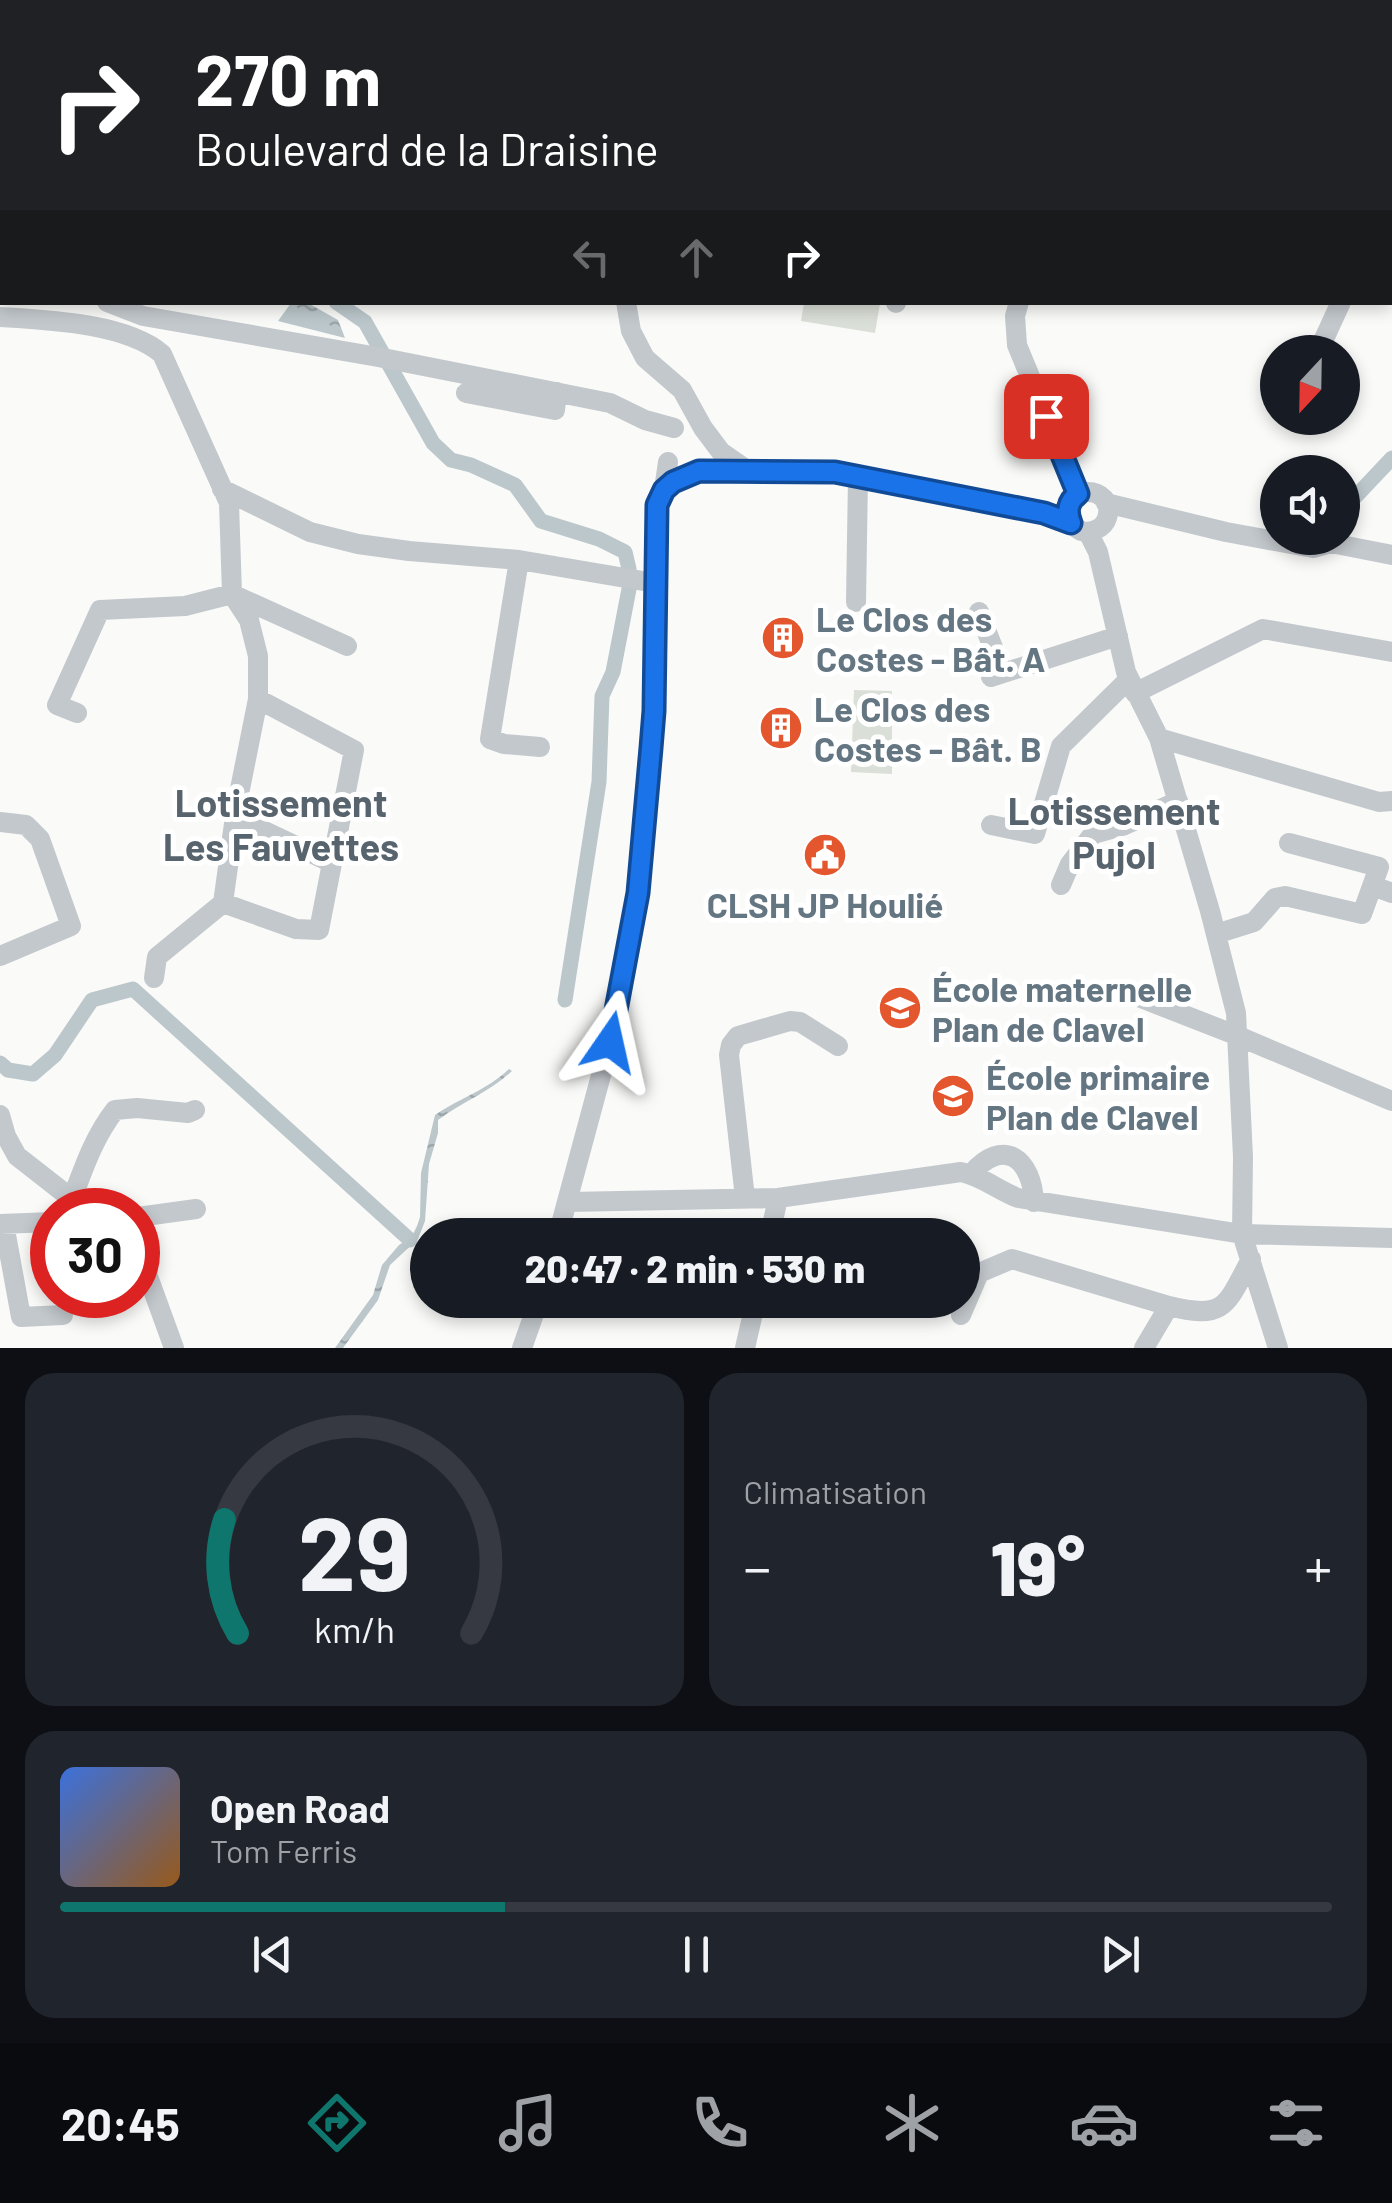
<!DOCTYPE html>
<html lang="fr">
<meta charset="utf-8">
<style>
body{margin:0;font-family:Barlow,sans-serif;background:#20242c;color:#f1f3f6;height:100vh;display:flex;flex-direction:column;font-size:38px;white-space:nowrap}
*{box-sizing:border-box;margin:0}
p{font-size:32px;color:#9ea1a6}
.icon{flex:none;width:55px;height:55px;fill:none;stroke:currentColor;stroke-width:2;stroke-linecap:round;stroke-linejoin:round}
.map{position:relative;height:1348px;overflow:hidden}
.side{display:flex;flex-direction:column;gap:25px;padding:25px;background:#0d0f14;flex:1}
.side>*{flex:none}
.top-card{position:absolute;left:0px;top:0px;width:1392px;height:305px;box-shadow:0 5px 15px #0003;background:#202124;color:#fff;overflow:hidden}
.needle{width:65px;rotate:202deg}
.controls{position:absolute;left:1260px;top:335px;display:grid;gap:20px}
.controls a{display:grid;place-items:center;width:100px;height:100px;border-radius:50%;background:#171b24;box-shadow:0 5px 15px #0003;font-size:50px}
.speed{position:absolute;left:30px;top:1188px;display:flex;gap:20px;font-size:50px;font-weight:700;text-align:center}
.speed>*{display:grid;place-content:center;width:130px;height:130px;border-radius:50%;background:#171b24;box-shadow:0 5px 15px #0003;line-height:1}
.speed .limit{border:15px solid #d22;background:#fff;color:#111}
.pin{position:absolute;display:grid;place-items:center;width:85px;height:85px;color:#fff;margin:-42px;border-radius:20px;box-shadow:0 5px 15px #0006}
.me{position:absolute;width:110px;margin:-55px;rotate:11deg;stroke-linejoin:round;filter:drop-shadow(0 0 8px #0008)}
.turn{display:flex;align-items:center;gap:35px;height:210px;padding:0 30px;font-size:45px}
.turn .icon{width:130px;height:130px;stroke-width:2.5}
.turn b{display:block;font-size:70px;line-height:85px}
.lanes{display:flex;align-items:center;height:95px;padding:0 30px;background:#0003;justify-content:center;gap:50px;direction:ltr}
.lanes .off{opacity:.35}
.big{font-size:75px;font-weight:800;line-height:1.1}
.side .card{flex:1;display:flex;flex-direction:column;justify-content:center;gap:15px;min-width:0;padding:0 35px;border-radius:30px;background:#20242c}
.side .dial{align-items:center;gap:0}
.dial svg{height:260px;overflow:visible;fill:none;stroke:#363941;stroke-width:7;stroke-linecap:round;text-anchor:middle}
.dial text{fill:#f1f3f6;stroke:none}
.song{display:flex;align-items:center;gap:30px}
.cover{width:120px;height:120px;border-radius:15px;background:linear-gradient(135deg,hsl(220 70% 55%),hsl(30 70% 35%))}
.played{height:10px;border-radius:5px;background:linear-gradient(90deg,#0f766e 35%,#363941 35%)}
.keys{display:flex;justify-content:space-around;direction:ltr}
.heat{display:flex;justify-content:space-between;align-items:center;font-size:55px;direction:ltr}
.side .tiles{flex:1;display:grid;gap:25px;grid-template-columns:1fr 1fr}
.card:last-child{grid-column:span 2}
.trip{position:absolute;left:410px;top:1218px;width:570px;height:100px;border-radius:50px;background:#171b24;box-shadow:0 5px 15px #0003;font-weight:800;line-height:100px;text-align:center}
.menu{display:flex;height:160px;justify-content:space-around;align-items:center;background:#090b0e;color:#9ea1a6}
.menu .icon{width:70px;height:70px}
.menu .selected{color:#0f766e}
.menu b{font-size:45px;color:#f1f3f6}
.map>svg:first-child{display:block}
.park{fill:#dadfd7}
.water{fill:url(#water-ripples)}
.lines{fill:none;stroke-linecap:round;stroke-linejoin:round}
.canal{stroke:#bbc7cb;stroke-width:15}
.major-casing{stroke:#b5babe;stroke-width:30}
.minor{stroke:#c3c8cc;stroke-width:20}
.major{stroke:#fff;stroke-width:25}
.route-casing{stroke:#114b97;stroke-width:25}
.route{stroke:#1a73e8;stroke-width:18}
.labels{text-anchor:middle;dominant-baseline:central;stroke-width:10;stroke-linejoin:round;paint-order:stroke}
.poi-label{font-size:35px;font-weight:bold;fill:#657683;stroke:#fff;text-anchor:start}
.neighbourhood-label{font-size:38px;font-weight:bold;fill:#57646e;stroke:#fff}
</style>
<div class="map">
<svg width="1392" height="1348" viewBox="0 0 1392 1348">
<defs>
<pattern id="water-ripples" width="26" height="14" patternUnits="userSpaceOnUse" patternTransform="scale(2.5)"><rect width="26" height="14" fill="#bbc7cb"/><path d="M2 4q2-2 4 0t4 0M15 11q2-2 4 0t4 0" fill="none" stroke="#9ca6aa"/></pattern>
</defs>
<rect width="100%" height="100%" fill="#fafaf8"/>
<path class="park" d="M804 303H880L875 333 801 321Z
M854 690 892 691V774L851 772Z"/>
<path class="water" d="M291 303H308L338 320 345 338 278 321Z
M509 1069 512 1071C490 1092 462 1102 438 1120V1133L429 1164 425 1221 418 1239 390 1265 378 1300 343 1348H335L373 1295 382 1265 399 1245 412 1236 417 1226 420 1217 421 1173 435 1115C460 1098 487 1090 509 1069Z"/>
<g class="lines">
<path class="canal" d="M276 2 277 0
M336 302 365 322 433 443 451 460 471 465 515 485 541 521 599 539 625 552 629 569
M1342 511 1392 458
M565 1000 599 782 602 696 613 672 629 589
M0 1063 8 1070 33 1074 55 1055 92 1000 133 989 410 1240"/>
<g class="major-casing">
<path id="major" d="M1288 0 1291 2
M1390 106 1392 108"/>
</g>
<path class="minor" d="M292 0 293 2
M786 0 792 2
M1005 0 1008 2
M1313 0 1315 2
M19 2V0
M246 2 247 0
M619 2 620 0
M1372 2 1373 0
M0 86 2 78
M0 218 2 219
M1390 247 1392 248
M0 276 2 274
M0 290H2
M107 302 143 316 378 357 610 403 645 420 674 428
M626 302 631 331 645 358 682 390 703 428 721 452 747 470
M1019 302 1015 316 1017 345 1078 493
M896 303V302
M0 317C47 320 126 323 162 354L229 503 232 594 249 620 258 656V699L236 809 223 903 157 957 154 978
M1318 352 1341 302
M466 393 555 410 557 392
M699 471 835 472 1045 513C1052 516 1061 518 1067 522 1070 523 1078 529 1081 531 1091 534 1104 528 1107 518 1118 484 1055 481 1071 523
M222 489 310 532 358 544 409 551 519 560 655 583
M1106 503 1226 532 1313 548 1331 543 1392 555
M1088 532 1098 552 1126 672 1159 738 1210 911 1236 1013 1243 1157 1242 1234 1278 1348
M519 560 490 739 504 744 540 747
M856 602 858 477
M979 612 1003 673
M991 677 1118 636
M1135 693 1263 629 1392 652
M77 713 57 705 100 610 185 606 232 594 347 646
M1159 738 1379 802 1392 801
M235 817 332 863
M0 822 26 825 40 839 71 926 0 956
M991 825 1035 834 1061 746 1129 679
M1061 885 1070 864 1093 834 1125 825 1178 801
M1373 886 1392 893
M223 903 296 929 319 930 354 750 258 699
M1216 934 1254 922 1275 898 1285 896 1362 914 1379 867 1289 843
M1123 991 1238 1036 1392 1101
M0 1115 6 1136 17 1156 72 1199 71 1208
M971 1174C1004 1136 1032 1159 1034 1202
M745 1198 729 1055 731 1045 738 1036 790 1021 800 1022 838 1046
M72 1199C84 1167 94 1137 115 1110L137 1108 188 1113 195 1110
M568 1202 778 1198 961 1172C981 1176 998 1190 1018 1198L1242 1234 1392 1238
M138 1217 196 1209
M0 1224 52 1222
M4 1224 21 1317 63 1315
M558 1235 610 1042 638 893 654 711 657 505 664 490 668 462
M770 1235 778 1198
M138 1249 174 1348
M961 1315 979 1273 1012 1259 1169 1306
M522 1348 539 1300
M745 1348 756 1300
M1144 1348 1169 1306C1225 1320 1226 1306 1251 1259"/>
<use href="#major" class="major"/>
</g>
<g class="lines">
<g class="route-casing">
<path id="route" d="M610 1042 638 893 651 748 654 711 657 505 664 490 673 482 699 471 835 472 1044 513 1071 523C1066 511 1068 501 1078 494L1046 416"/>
</g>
<use href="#route" class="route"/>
</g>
<defs>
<g id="building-disc" transform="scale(2.25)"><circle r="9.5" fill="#e4572e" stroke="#fff"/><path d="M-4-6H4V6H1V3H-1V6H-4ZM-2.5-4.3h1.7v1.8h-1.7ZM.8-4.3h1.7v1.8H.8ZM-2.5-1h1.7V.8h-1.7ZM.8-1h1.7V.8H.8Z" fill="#fff"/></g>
<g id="civic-disc" transform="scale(2.25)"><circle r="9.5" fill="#e4572e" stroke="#fff"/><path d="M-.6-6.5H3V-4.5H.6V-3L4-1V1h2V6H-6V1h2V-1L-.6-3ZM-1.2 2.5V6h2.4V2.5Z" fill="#fff"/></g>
<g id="school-disc" transform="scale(2.25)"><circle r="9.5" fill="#e4572e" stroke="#fff"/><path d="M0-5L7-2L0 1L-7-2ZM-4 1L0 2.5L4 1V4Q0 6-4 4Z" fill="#fff"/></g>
</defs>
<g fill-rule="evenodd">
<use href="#building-disc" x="783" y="638"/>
<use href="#building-disc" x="781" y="728"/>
<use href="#civic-disc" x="825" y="855"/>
<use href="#school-disc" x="900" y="1008"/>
<use href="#school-disc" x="953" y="1096"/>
</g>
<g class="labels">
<g class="poi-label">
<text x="816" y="618">Le Clos des<tspan x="816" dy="40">Costes - Bât. A</tspan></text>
<text x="814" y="708">Le Clos des<tspan x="814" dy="40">Costes - Bât. B</tspan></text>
<text x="825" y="904" text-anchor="middle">CLSH JP Houlié</text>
<text x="932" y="988">École maternelle<tspan x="932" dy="40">Plan de Clavel</tspan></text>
<text x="986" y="1076">École primaire<tspan x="986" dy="40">Plan de Clavel</tspan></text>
</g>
<g class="neighbourhood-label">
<text x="281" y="802">Lotissement<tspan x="281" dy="44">Les Fauvettes</tspan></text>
<text x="1114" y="810">Lotissement<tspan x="1114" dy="44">Pujol</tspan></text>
</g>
</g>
</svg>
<div class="controls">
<a><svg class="needle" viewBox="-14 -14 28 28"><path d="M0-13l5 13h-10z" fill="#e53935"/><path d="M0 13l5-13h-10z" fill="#9ea1a6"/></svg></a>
<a><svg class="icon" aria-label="sound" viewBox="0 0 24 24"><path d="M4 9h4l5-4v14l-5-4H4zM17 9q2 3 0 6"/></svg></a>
</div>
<div class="speed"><div class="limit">30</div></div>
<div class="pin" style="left:1046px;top:416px;background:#d93025"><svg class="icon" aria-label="arrive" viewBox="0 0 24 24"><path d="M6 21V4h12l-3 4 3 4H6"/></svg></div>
<svg class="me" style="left:610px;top:1042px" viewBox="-20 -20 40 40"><path d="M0-17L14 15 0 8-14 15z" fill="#1a73e8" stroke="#fff" stroke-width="4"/></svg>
<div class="trip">20:47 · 2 min · 530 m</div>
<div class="top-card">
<div class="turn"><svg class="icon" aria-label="right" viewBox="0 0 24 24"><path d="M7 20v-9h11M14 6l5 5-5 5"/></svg><div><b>270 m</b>Boulevard de la Draisine</div></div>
<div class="lanes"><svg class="icon off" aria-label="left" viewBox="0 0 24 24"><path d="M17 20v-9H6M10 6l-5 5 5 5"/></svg><svg class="icon off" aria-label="ahead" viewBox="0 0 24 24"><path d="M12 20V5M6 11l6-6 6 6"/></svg><svg class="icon" aria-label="right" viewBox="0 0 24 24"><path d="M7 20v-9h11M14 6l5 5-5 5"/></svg></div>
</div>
</div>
<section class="side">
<div class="tiles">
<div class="card dial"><svg viewBox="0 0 100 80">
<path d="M14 69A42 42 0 1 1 86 69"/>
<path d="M14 69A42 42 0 0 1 10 34" stroke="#0f766e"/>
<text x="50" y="56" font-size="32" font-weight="700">29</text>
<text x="50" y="72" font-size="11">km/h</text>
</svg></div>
<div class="card"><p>Climatisation</p>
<div class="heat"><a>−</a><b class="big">19°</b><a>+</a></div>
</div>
<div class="card">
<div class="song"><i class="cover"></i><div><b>Open Road</b><p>Tom Ferris</p></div></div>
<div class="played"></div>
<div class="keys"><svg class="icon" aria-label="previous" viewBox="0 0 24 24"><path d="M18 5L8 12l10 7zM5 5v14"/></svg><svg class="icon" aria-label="pause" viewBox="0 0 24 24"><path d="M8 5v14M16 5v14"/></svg><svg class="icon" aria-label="next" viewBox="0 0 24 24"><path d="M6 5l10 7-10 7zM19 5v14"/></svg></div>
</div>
</div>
</section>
<nav class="menu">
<b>20:45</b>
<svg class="icon selected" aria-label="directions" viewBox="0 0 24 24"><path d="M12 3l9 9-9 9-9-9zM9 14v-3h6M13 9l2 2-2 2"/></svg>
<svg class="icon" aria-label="music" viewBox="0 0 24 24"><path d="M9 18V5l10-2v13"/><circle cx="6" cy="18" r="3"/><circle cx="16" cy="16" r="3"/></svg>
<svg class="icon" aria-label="phone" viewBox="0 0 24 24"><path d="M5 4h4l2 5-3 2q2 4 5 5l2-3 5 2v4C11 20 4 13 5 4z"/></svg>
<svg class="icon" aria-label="climate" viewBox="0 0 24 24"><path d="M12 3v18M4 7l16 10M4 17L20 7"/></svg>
<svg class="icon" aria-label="car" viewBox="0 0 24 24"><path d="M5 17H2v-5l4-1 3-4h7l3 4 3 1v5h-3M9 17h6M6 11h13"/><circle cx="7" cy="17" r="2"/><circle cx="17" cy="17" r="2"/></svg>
<svg class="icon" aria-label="filters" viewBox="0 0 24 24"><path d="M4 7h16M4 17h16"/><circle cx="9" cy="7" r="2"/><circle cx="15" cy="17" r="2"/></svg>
</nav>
